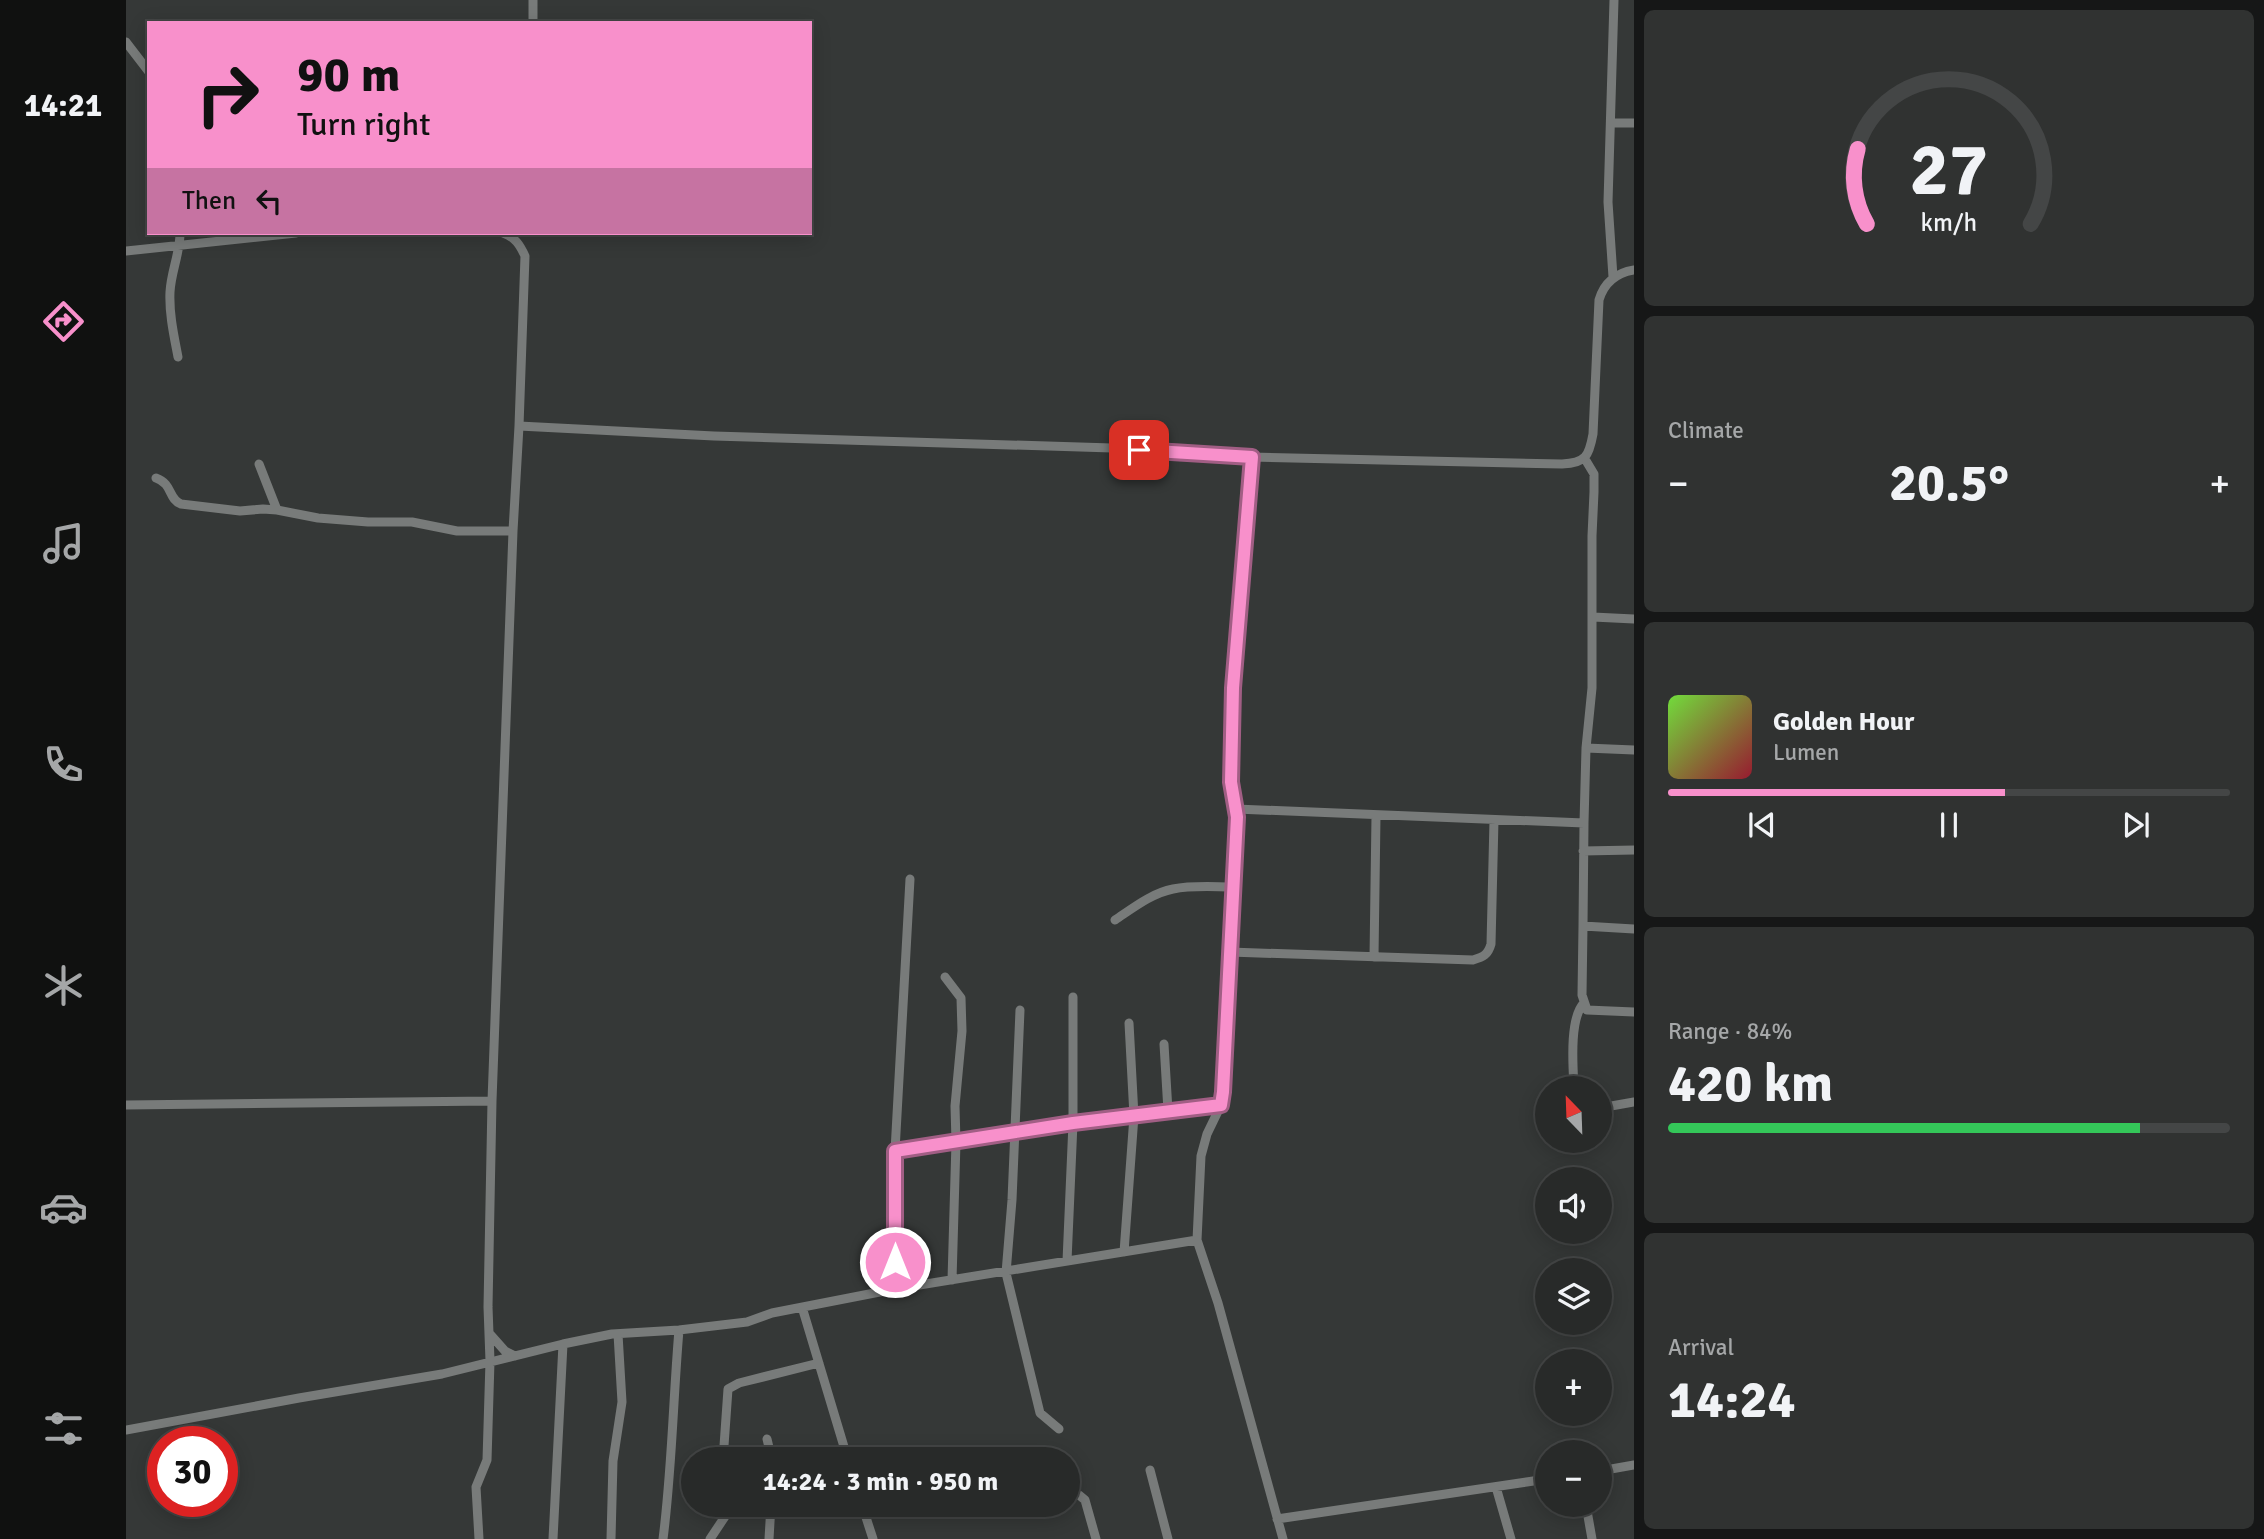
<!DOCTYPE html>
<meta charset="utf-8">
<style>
body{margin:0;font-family:Signika,sans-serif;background:#303231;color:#f1f3f6;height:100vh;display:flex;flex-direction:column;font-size:26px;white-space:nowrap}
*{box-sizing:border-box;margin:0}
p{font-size:23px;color:#a5a7a8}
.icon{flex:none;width:38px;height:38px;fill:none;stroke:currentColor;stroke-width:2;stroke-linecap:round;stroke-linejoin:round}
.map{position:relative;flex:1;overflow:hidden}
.side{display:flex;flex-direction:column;gap:10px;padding:10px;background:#161717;width:630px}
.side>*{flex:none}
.top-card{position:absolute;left:21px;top:21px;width:665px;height:214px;border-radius:0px;box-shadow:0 4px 18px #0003,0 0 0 2px #444646;background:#f890cb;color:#111;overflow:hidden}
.needle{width:46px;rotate:337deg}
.buttons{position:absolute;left:1409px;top:1076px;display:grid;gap:14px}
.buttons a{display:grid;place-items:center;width:77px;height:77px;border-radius:50%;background:#282a29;box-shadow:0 4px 18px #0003,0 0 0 2px #444646;font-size:35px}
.speed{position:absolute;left:21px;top:1426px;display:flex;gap:14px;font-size:35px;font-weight:700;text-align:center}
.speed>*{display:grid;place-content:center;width:91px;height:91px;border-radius:50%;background:#282a29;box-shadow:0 4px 18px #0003,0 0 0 2px #444646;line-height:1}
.speed .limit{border:10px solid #d22;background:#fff;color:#111}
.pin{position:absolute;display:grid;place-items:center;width:60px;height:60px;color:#fff;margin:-30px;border-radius:14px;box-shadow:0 4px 10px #0006}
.me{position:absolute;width:77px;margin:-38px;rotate:0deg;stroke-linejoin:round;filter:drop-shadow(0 0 5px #0008)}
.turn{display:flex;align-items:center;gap:24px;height:147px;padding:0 35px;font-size:32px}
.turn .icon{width:91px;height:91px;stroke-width:2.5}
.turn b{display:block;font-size:49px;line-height:60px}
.then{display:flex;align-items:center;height:66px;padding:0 35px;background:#0003;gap:14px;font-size:26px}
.big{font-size:52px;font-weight:800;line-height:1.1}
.side .card{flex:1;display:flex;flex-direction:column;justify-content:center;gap:10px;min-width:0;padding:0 24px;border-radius:10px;background:#303231}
.side .dial{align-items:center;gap:0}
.dial svg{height:182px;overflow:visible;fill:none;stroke:#444646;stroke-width:7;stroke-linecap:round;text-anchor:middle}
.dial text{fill:#f1f3f6;stroke:none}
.song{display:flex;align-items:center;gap:21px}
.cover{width:84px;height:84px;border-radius:10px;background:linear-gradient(135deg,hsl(100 70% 55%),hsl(350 70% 35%))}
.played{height:7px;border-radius:4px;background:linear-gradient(90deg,#f890cb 60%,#444646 60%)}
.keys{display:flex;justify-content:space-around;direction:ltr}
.heat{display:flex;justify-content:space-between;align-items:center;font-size:38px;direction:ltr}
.charge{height:10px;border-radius:5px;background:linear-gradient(90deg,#34c759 84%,#444646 0)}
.trip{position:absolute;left:555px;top:1447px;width:399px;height:70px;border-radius:35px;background:#282a29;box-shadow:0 4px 18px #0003,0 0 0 2px #444646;font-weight:800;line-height:70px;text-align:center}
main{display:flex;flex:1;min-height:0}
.menu{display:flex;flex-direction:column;width:126px;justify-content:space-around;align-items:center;background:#101110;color:#a5a7a8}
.menu .icon{width:49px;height:49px}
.menu .active{color:#f890cb}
.menu b{font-size:32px;color:#f1f3f6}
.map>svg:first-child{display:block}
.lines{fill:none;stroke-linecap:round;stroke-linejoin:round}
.minor{stroke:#787b7a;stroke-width:9}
.route-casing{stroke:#a15e84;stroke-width:18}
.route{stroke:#f890cb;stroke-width:12}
</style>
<main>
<nav class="menu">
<b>14:21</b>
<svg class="icon active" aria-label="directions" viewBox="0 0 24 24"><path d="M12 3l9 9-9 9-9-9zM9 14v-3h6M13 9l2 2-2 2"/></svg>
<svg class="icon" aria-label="music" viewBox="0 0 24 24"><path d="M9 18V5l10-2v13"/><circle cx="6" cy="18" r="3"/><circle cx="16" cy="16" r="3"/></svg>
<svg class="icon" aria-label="phone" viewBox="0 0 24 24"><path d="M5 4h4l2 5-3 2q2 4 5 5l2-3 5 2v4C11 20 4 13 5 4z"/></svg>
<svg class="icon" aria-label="climate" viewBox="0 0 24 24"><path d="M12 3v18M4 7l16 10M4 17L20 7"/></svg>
<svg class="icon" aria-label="car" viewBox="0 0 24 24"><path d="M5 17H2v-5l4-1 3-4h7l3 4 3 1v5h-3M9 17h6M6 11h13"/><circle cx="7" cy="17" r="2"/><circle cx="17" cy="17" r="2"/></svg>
<svg class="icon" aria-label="filters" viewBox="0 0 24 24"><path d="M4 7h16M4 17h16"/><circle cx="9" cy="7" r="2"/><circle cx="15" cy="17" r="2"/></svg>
</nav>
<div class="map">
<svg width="1508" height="1539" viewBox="0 0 1508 1539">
<rect width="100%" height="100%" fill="#353837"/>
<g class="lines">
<path class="minor" d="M407 23V0
M0 42 23 72
M1486 123H1508
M377 233C389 237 394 245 399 256L393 426 588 436 986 448 1126 457 1436 464C1460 463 1463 456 1467 434L1473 300C1478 283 1490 273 1508 270
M0 251 170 233
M1487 277 1482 202 1488 0
M52 357C48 336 43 314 44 292 45 272 54 253 54 233
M1126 457 1107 688 1105 782 1111 817 1097 1092 1095 1105 1081 1134 1075 1156 1071 1240 1092 1303 1157 1539
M133 464 151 510
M30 478C47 484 42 499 55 504L114 511 137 509 151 510 192 518 242 522H286L331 531H387
M1467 617 1508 619
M1460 748 1508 750
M1110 809 1458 823 1460 748 1466 688V536L1468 492V474L1459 459
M1458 823 1457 926 1508 929
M1457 851 1508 850
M989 920C1007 908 1026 893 1047 889 1067 885 1088 887 1108 887
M1457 926 1456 995 1461 1010 1508 1012
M1104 952 1347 960C1357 957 1362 955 1365 944L1368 820
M1248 957 1250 816
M819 977 835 998 836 1031 829 1106 830 1142 826 1280
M894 1010 886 1200 880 1273 914 1413 933 1429
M1038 1044 1042 1111
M1448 1088C1447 1067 1443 1018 1458 1003
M0 1105 366 1101
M1474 1108 1508 1102
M769 1151 947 1123 1095 1105
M998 1252 1008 1116 1003 1023
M941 1261 947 1123V997
M769 1289V1151L784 879
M676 1307 722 1460
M363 1333 379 1351 389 1356
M0 1430 173 1398 316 1374 437 1344 486 1334 553 1330 621 1322 646 1313 769 1289 1071 1240
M641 1439 646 1460
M597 1460 602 1389 613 1383 693 1363
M1024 1470 1042 1539
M1474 1471 1508 1465
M1370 1487 1385 1539
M942 1495H953L959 1500 970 1539
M736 1505 747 1539
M1460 1505 1466 1539
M1151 1519 1421 1479
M353 1539 350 1487 361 1460 364 1361 362 1307 366 1101 387 531 393 426
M427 1539 437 1344
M485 1539 487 1461 496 1402 492 1334
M537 1539C546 1470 547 1400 553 1330
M584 1539 602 1512 600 1505
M643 1539 645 1505"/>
</g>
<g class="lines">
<g class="route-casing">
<path id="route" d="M769 1262V1151L947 1123 1095 1105 1097 1092 1111 817 1105 782 1107 688 1126 457 1013 450"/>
</g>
<use href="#route" class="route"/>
</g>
</svg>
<div class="buttons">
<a><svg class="needle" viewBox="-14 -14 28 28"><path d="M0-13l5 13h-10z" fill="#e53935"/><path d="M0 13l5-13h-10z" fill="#a5a7a8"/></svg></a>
<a><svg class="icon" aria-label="sound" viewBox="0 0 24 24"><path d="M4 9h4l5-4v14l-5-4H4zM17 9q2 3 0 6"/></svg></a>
<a><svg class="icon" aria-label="layers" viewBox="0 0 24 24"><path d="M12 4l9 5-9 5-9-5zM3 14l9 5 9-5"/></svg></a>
<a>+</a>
<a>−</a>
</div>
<div class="speed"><div class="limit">30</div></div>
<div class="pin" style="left:1013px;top:450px;background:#d93025"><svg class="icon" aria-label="arrive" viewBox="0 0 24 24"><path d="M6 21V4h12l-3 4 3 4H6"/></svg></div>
<svg class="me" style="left:769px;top:1262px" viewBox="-20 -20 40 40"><circle r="17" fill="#f890cb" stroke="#fff" stroke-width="3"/><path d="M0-11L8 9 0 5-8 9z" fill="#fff"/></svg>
<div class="trip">14:24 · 3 min · 950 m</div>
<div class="top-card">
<div class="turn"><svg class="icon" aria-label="right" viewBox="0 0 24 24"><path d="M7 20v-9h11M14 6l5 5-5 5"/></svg><div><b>90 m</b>Turn right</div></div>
<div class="then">Then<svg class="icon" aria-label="left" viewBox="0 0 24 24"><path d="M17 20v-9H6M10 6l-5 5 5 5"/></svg></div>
</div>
</div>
<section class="side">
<div class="card dial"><svg viewBox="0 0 100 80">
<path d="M14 69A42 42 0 1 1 86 69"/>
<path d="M14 69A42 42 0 0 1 10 36" stroke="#f890cb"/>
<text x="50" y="56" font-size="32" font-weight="700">27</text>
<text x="50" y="72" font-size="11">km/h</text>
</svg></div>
<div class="card"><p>Climate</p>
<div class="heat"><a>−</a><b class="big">20.5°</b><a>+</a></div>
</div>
<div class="card">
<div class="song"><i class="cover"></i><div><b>Golden Hour</b><p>Lumen</p></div></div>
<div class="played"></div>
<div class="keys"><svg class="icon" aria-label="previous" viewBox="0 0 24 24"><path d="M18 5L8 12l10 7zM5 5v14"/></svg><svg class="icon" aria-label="pause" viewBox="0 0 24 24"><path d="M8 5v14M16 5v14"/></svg><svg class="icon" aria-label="next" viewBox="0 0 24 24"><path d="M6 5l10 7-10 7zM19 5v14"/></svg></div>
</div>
<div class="card"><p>Range · 84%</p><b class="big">420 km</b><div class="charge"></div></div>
<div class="card"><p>Arrival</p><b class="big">14:24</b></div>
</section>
</main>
